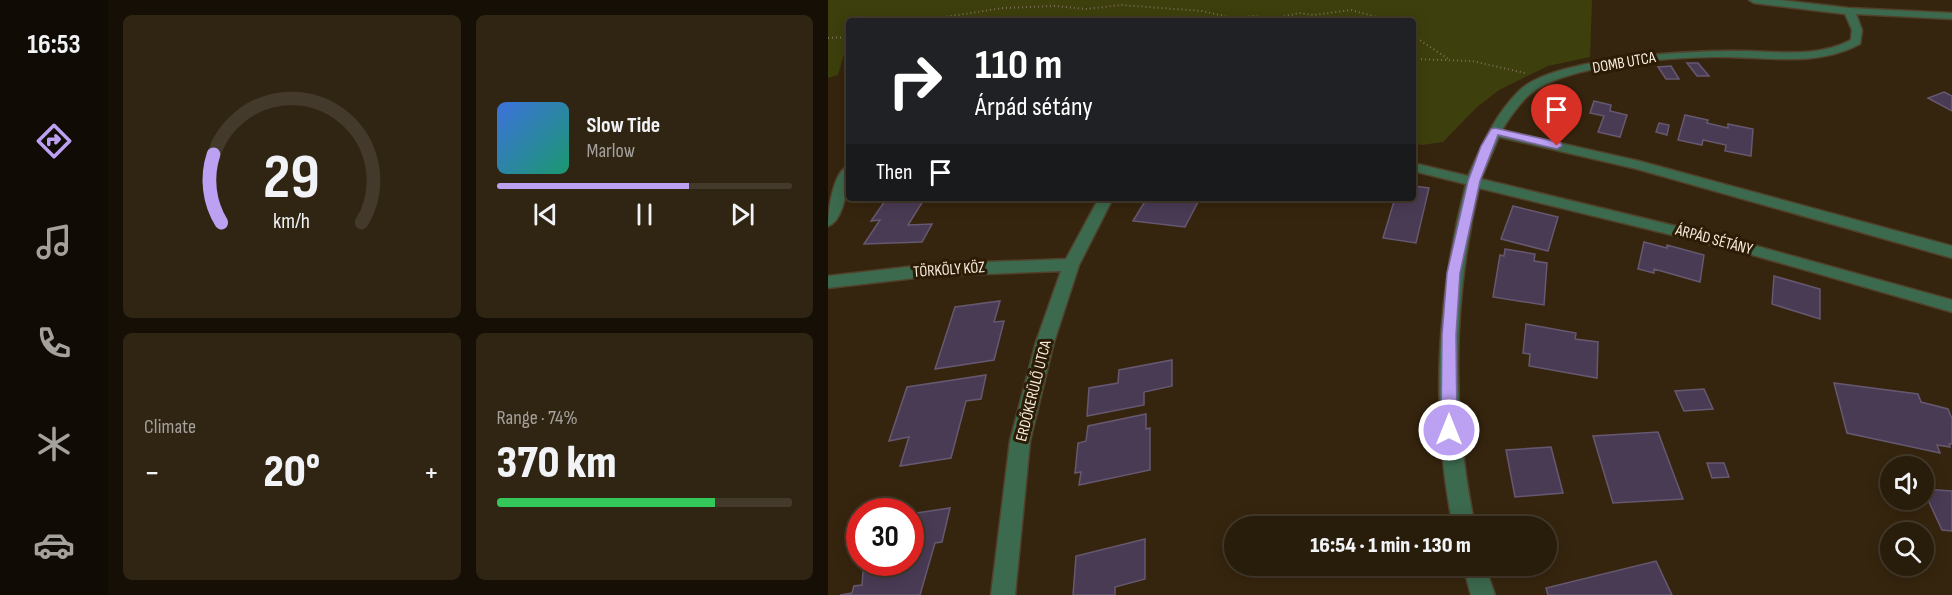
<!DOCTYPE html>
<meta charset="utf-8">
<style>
body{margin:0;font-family:"Sofia Sans Condensed",sans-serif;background:#302513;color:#f1f3f6;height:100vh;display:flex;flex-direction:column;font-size:22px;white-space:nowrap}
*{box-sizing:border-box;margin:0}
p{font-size:20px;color:#a5a19c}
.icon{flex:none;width:33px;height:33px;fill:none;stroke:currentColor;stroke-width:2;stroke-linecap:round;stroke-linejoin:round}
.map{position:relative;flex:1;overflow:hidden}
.sheet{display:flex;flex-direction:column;gap:15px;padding:15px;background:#160f06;width:720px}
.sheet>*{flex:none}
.hud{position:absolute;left:18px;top:18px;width:570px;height:183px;border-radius:6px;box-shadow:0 3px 15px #0003,0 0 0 2px #443a2b;background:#202124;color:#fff;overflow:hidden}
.controls{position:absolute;left:1052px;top:456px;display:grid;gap:12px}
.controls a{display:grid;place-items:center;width:54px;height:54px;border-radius:50%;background:#281c0a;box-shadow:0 3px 15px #0003,0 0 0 2px #443a2b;font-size:30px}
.speed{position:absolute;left:18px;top:498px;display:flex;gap:12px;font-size:30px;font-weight:700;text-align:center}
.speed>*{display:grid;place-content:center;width:78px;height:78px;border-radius:50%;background:#281c0a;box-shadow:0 3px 15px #0003,0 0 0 2px #443a2b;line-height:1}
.speed .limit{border:9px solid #d22;background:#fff;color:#111}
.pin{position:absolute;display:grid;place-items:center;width:51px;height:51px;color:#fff;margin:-62px -26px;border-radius:50% 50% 50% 0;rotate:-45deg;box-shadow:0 0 6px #0007}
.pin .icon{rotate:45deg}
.me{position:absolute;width:66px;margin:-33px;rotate:0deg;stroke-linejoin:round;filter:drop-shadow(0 0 4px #0008)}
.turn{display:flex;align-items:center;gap:21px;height:126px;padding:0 30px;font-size:27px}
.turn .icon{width:78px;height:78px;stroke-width:2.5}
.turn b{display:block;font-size:42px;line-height:51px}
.then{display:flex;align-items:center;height:57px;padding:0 30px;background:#0003;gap:12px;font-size:22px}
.big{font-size:45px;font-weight:800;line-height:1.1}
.sheet .tile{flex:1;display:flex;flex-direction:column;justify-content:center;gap:9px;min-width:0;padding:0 21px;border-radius:9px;background:#302513}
.sheet .dial{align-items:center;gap:0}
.dial svg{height:156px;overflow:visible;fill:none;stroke:#443a2b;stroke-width:7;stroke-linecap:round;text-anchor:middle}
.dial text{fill:#f1f3f6;stroke:none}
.song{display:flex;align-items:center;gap:18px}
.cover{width:72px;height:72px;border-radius:9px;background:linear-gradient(135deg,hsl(220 70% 55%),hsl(160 70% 35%))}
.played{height:6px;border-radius:3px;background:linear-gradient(90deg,#bca0f2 65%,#443a2b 65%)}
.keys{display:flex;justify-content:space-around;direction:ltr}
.heat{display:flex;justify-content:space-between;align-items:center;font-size:33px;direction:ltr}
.charge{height:9px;border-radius:4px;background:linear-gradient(90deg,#34c759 74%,#443a2b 0)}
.sheet .tiles{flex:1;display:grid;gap:15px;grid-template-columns:repeat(2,1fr)}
.trip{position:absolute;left:396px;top:516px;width:333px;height:60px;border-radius:30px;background:#281c0a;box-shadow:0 3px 15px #0003,0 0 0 2px #443a2b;font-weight:800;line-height:60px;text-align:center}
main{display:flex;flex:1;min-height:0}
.tabs{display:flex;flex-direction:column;width:108px;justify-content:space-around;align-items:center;background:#100b04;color:#a5a19c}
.tabs .icon{width:42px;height:42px}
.tabs .selected{color:#bca0f2}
.tabs b{font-size:27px;color:#f1f3f6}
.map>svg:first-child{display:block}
.green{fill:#3d3f0c}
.building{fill:#493b54;stroke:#665871;stroke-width:1.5}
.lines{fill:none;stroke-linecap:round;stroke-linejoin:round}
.minor-casing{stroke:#51412b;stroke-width:3}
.path{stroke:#7e6f5b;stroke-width:2;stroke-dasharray:1 3;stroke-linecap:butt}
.minor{fill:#3c6a4e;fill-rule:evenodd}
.route{fill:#bca0f2;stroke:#7a689d;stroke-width:1.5}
.labels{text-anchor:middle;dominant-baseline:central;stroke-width:6;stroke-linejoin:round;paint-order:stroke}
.street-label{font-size:16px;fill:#f7ecde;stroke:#2c1b05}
</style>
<main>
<nav class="tabs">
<b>16:53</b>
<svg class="icon selected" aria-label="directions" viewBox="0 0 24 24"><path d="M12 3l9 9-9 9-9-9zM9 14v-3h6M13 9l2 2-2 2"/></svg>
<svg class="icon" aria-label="music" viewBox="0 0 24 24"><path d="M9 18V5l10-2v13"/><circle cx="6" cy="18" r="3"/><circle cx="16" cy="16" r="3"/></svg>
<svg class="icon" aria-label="phone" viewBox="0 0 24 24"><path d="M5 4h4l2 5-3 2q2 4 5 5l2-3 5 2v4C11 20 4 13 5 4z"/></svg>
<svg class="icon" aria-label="climate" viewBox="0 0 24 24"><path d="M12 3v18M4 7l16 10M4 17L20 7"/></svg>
<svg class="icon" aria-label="car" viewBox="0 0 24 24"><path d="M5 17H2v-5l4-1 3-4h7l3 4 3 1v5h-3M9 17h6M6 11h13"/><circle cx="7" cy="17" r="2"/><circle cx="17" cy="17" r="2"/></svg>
</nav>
<section class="sheet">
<div class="tiles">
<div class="tile dial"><svg viewBox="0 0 100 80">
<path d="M14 69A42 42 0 1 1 86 69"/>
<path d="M14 69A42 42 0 0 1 10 34" stroke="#bca0f2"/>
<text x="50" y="56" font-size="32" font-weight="700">29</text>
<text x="50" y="72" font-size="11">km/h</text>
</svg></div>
<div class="tile">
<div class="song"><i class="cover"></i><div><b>Slow Tide</b><p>Marlow</p></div></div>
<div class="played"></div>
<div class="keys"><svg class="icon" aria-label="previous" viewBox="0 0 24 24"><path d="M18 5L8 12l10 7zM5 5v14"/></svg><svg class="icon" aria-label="pause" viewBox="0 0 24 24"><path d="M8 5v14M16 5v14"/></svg><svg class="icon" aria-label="next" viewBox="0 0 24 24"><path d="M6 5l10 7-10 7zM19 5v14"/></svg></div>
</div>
<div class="tile"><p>Climate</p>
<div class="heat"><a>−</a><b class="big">20°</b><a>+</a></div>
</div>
<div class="tile"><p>Range · 74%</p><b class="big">370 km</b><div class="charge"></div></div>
</div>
</section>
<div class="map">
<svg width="1124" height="595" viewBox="0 0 1124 595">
<rect width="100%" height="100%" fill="#36250e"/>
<path class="green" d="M0 0H764L762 57 720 66 671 90 648 108 615 142 594 145 585 143V21H21V46L18 47 10 75 0 78Z"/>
<path class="building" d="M859 63H870L881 76H869Z
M843 66 851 79H838L830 67Z
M1116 92 1124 96V111L1100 98Z
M766 101 783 105 782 111 799 115 792 137 770 132 776 116 762 113Z
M857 115 880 120 879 123 900 128V124L925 129 923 156 897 151 898 145 875 140 874 145 850 140Z
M831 123 841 125 839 135 828 132Z
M585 186 601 188 588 243 555 238 567 198H585Z
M59 198H97L80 225 104 224 94 242 36 244 52 220 43 221Z
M319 198H356L354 201 370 202 357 227 305 221Z
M685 206 730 217 720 251 673 239Z
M816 242 839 248V245L876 255 872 282 826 269V273L810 269Z
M677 249 707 254 706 261 719 263 716 305 665 297 672 255 676 256Z
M946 276 992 289V319L944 304Z
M172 301 166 322 176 321 166 360 107 369 127 307Z
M698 324 748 333 747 339 770 342 769 378 701 366 702 354 695 353Z
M344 360V386L316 392V405L259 416 261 388 290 383 291 370Z
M158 375 153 399 138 401 123 458 72 466 81 437 61 441 79 387Z
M1006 383 1090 394 1093 402 1120 409 1124 419V444H1121L1122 447 1109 445 1112 453 1019 433Z
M876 389 885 409 856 411 847 391Z
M318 414V429L322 428V470L251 485 253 472 247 473 250 443 258 441 260 426Z
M830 432 855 499 785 503 765 436Z
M723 447 735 493 687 497 678 450Z
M879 463H896L901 477 884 478Z
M1095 489 1124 491V531L1114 530Z
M122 508 114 542 107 543 92 595H12L24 593 26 586 34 585 35 572 40 562H82V514Z
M317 539V579L287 587V595H245L248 556Z
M828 561 844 595H720L718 588Z
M498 566H551L499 577Z"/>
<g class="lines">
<g class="minor-casing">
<path id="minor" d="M921 0H952L1021 8 1124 13V19L1028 14 1034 30 1032 44C991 66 946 58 902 57 854 56 739 63 702 94 692 103 681 118 674 130L811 161 1124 246V258L809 169 671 137 653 179 914 242 1124 300V312L914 252 651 188C625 299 623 414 647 526H625C602 414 609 295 638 184L585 171V163L640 176C654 145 667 114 692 90 728 56 869 50 920 51 955 52 990 57 1023 40L1024 30 1017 14 926 3Z
M21 166C21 180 16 222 0 226 0 212 5 170 21 166Z
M271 198H285L251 265 226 342 202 441 187 595H163L182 441 208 342 233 271 105 276 0 288V276L105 264 238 259Z
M635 566H657L667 595H643Z"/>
</g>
<path class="path" d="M91 21 175 8 227 6 259 9 293 5 374 11 405 18 426 16 445 19 471 13 486 15 523 10 563 21
M585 31 590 39 622 60
M0 38 21 37
M585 59 644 61 697 73"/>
<use href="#minor" class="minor"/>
</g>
<path class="route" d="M667 128 733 143 734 146 729 149 670 135 652 181 632 273 628 335 629 430 627 435 621 437 615 435 613 430 614 335 619 273 640 181 653 146 663 129Z"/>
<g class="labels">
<g class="street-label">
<text transform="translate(796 63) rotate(-10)">DOMB UTCA</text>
<text transform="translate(886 240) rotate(15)">ÁRPÁD SÉTÁNY</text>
<text transform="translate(121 270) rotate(-4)">TÖRKÖLY KÖZ</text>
<text transform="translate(206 391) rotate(-76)">ERDŐKERÜLŐ UTCA</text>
</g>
</g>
</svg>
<div class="controls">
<a><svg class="icon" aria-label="sound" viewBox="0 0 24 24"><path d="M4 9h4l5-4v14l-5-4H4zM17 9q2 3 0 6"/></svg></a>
<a><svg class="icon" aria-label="search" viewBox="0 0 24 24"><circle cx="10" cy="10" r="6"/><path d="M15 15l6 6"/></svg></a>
</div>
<div class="speed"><div class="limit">30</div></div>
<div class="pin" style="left:729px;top:146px;background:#d93025"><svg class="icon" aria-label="arrive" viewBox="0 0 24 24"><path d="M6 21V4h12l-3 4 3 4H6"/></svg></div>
<svg class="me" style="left:621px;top:430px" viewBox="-20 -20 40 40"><circle r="17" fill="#bca0f2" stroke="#fff" stroke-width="3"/><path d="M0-11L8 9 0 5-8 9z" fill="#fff"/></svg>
<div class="trip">16:54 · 1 min · 130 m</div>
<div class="hud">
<div class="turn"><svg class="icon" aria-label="right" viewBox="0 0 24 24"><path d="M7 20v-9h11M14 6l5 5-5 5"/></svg><div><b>110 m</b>Árpád sétány</div></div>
<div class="then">Then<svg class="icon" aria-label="arrive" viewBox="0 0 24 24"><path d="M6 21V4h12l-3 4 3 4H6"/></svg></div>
</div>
</div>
</main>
